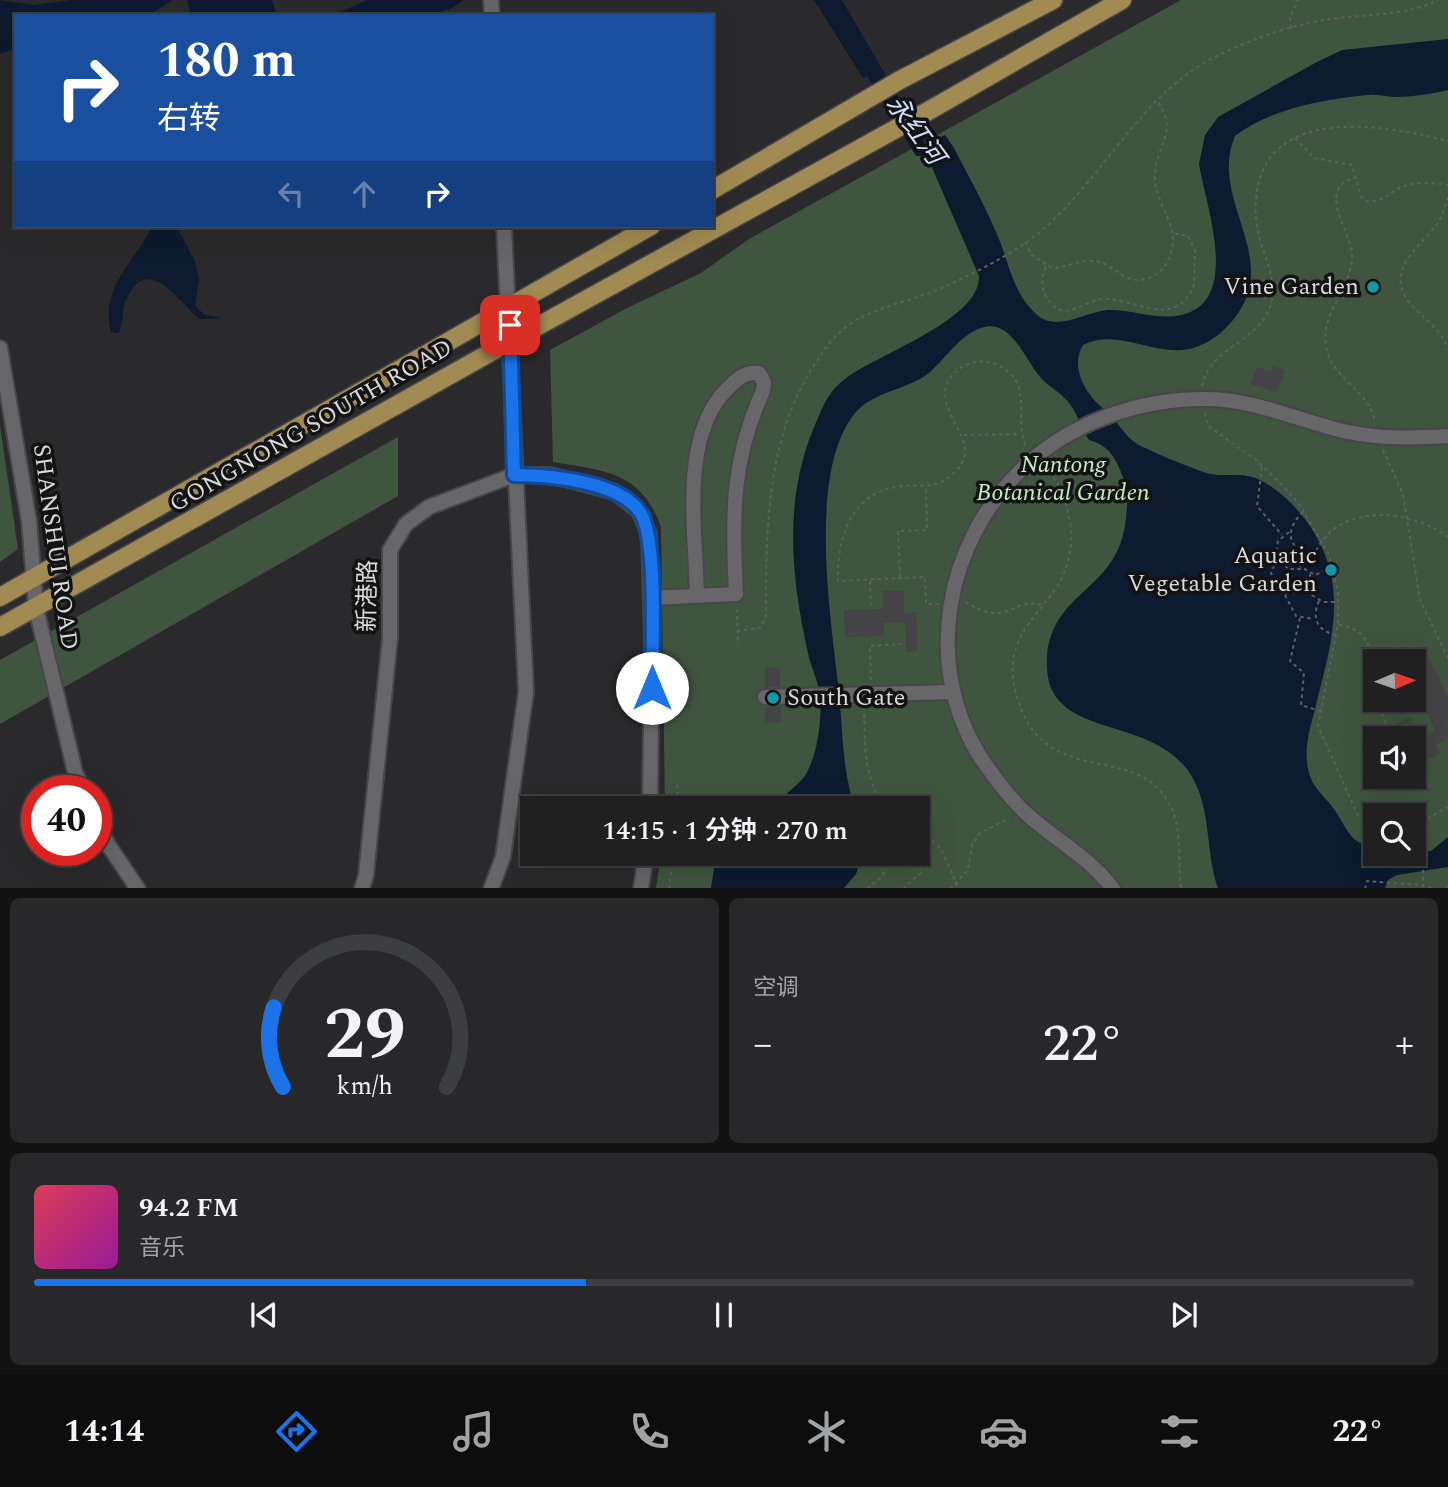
<!DOCTYPE html>
<html lang="zh">
<meta charset="utf-8">
<style>
body{margin:0;font-family:Spectral,"Noto Sans SC",serif;background:#28282a;color:#f1f3f6;height:100vh;display:flex;flex-direction:column;font-size:26px;white-space:nowrap}
*{box-sizing:border-box;margin:0}
p{font-size:23px;color:#a2a3a5}
.icon{flex:none;width:38px;height:38px;fill:none;stroke:currentColor;stroke-width:2;stroke-linecap:round;stroke-linejoin:round}
.map{position:relative;height:888px;overflow:hidden}
.details{display:flex;flex-direction:column;gap:10px;padding:10px;background:#121212;flex:1}
.details>*{flex:none}
.guide{position:absolute;left:14px;top:14px;width:700px;height:214px;border-radius:0px;box-shadow:0 7px 28px #0002,0 0 0 2px #3d3e3f;background:#1a4fa0;color:#fff;overflow:hidden}
.needle{width:46px;rotate:88deg}
.controls{position:absolute;left:1363px;top:649px;display:grid;gap:14px}
.controls a{display:grid;place-items:center;width:63px;height:63px;border-radius:0px;background:#202021;box-shadow:0 7px 28px #0002,0 0 0 2px #3d3e3f;font-size:35px}
.speed{position:absolute;left:21px;top:775px;display:flex;gap:14px;font-size:35px;font-weight:700;text-align:center}
.speed>*{display:grid;place-content:center;width:91px;height:91px;border-radius:50%;background:#202021;box-shadow:0 7px 28px #0002,0 0 0 2px #3d3e3f;line-height:1}
.speed .limit{border:10px solid #d22;background:#fff;color:#111}
.pin{position:absolute;display:grid;place-items:center;width:60px;height:60px;color:#fff;margin:-30px;border-radius:14px;box-shadow:0 4px 10px #0006}
.me{position:absolute;width:77px;margin:-38px;rotate:0deg;stroke-linejoin:round;filter:drop-shadow(0 0 5px #0008)}
.turn{display:flex;align-items:center;gap:24px;height:147px;padding:0 28px;font-size:32px}
.turn .icon{width:91px;height:91px;stroke-width:2.5}
.turn b{display:block;font-size:49px;line-height:60px}
.lanes{display:flex;align-items:center;height:66px;padding:0 28px;background:#0003;justify-content:center;gap:35px;direction:ltr}
.lanes .off{opacity:.35}
.big{font-size:52px;font-weight:600;line-height:1.1}
.details .card{flex:1;display:flex;flex-direction:column;justify-content:center;gap:10px;min-width:0;padding:0 24px;border-radius:10px;background:#28282a}
.details .dial{align-items:center;gap:0}
.dial svg{height:182px;overflow:visible;fill:none;stroke:#3d3e3f;stroke-width:7;stroke-linecap:round;text-anchor:middle}
.dial text{fill:#f1f3f6;stroke:none}
.song{display:flex;align-items:center;gap:21px}
.cover{width:84px;height:84px;border-radius:10px;background:linear-gradient(135deg,hsl(350 70% 55%),hsl(300 70% 35%))}
.played{height:7px;border-radius:4px;background:linear-gradient(90deg,#1a73e8 40%,#3d3e3f 40%)}
.keys{display:flex;justify-content:space-around;direction:ltr}
.heat{display:flex;justify-content:space-between;align-items:center;font-size:38px;direction:ltr}
.details .tiles{flex:1;display:grid;gap:10px;grid-template-columns:1fr 1fr}
.card:last-child{grid-column:span 2}
.trip{position:absolute;left:520px;top:796px;width:410px;height:70px;border-radius:0px;background:#202021;box-shadow:0 7px 28px #0002,0 0 0 2px #3d3e3f;font-weight:600;line-height:70px;text-align:center}
.tabs{display:flex;height:112px;justify-content:space-around;align-items:center;background:#0d0d0d;color:#a2a3a5}
.tabs .icon{width:49px;height:49px}
.tabs .selected{color:#1a73e8}
.tabs b{font-size:32px;color:#f1f3f6}
.map>svg:first-child{display:block}
.green{fill:#40553f;fill-rule:evenodd}
.water{fill:#0d1a2f}
.building{fill:#444345}
.lines{fill:none;stroke-linecap:round;stroke-linejoin:round}
.minor-casing{stroke:#474649;stroke-width:18}
.major-casing{stroke:#474649;stroke-width:21}
.path{stroke:#5f5f61;stroke-width:2;stroke-dasharray:3.5 3.5;stroke-linecap:butt}
.minor{stroke:#676669;stroke-width:14}
.major{stroke:#a18b52;stroke-width:18}
.route-casing{stroke:#114b97;stroke-width:18}
.route{stroke:#1a73e8;stroke-width:12}
.culture-dot{fill:#0f9aa8;stroke:#131314;stroke-width:2.5}
.labels{text-anchor:middle;dominant-baseline:central;stroke-width:7;stroke-linejoin:round;paint-order:stroke}
.poi-label{font-size:24px;fill:#dadadc;stroke:#131314;text-anchor:end}
.street-label{font-size:24px;fill:#dadadc;stroke:#131314}
.park-label{font-size:24px;font-style:italic;fill:#c5f0c2;stroke:#131314}
.water-label{font-size:26px;font-style:italic;fill:#cee0fe;stroke:#131314}
</style>
<div class="map">
<svg width="1448" height="889" viewBox="0 0 1448 889">
<rect width="100%" height="100%" fill="#2a2a2c"/>
<path class="green" d="M1181 0H1448V888H656L661 854H917V808H665L661 527C641 471 605 471 553 462L550 350 629 307 701 273 749 239ZM1376 662H1414V700H1376ZM1376 738H1414V777H1376ZM1376 816H1414V854H1376Z
M0 425 18 549 0 562Z
M398 437V496L0 724V660Z"/>
<path class="water" d="M0 0 34 5 71 0H173L147 16H16V49L0 54Z
M187 0H272L277 16H191Z
M368 0H463C438 25 366 16 331 16Z
M814 0H842L926 145 945 135 954 148C970 179 988 211 1001 244 1010 269 1015 295 1036 314 1056 333 1085 312 1107 310 1130 309 1152 319 1176 316 1244 307 1206 207 1199 164L1205 135 1218 117 1317 62 1342 50 1448 39V90C1431 94 1413 97 1394 97 1385 97 1377 94 1368 95 1324 99 1270 109 1235 136 1208 198 1281 257 1236 316 1227 329 1214 340 1199 346 1161 362 1120 326 1083 345 1069 368 1087 396 1104 409 1117 419 1123 435 1137 444 1150 451 1197 471 1211 474 1227 477 1242 472 1258 479 1281 490 1302 512 1315 534 1350 593 1329 651 1314 713 1308 734 1303 756 1310 776 1315 791 1330 801 1338 815 1348 832 1353 845 1375 847L1376 854 1431 851 1448 837V867L1397 875 1388 880 1385 888H1218C1205 852 1212 809 1191 775 1150 710 1041 744 1047 657 1052 589 1119 592 1126 518 1128 500 1128 489 1121 472 1114 455 1107 445 1089 440 1081 428 1078 414 1069 403 1062 394 1053 389 1045 382 1027 367 1013 316 981 328 960 335 945 359 929 373 906 391 870 391 852 417 809 477 830 613 838 683 843 725 841 768 855 808H778C781 794 796 788 804 777 817 758 822 721 820 699 820 684 811 668 808 653 790 573 783 494 818 418 824 403 831 389 845 379 875 355 981 320 979 276L927 156H916L867 76 863 78Z
M152 226H177L195 262 199 279 195 306 205 315 221 318 200 319C179 303 147 249 125 302 121 312 125 324 118 333L111 332C99 287 137 260 152 226Z
M716 854H863L856 874 844 888H711Z"/>
<path class="building" d="M1273 366 1285 370 1278 393 1251 384 1257 367 1271 372Z
M904 590V613L916 612 917 651 906 652 905 622 884 623V636L845 637 844 610 883 609V591Z
M1429 658 1448 697V739L1436 745 1440 753 1414 768V741L1435 731 1421 699 1414 702V666Z
M765 667 780 668V687H765Z
M781 706V723H765V707Z
M1409 718 1419 738H1397L1391 726Z"/>
<g class="lines">
<g class="minor-casing">
<path id="minor" d="M491 0 492 16
M0 348 29 521 36 608 75 772 83 791
M651 598 736 594C732 518 731 461 763 391L764 382 759 373C744 371 737 380 727 389 679 437 696 533 697 596
M765 697 952 692
M96 820 107 843 138 889
M362 889 366 875 390 638V550L406 524 429 507 514 475H550L615 492 639 511 649 534 652 639 650 808
M491 889 503 857 526 692 504 226
M641 889 646 854
M1113 889C1090 858 1057 841 1029 816 1010 799 993 776 979 755 923 663 945 543 1022 469 1068 424 1136 400 1199 399 1252 397 1297 421 1348 432 1380 439 1415 438 1448 436"/>
</g>
<g class="major-casing">
<path id="major" d="M712 190 900 80 1053 0
M0 597 651 226
M0 627 511 341 930 110 1122 0"/>
</g>
<path class="path" d="M1291 28 1290 18 1298 0
M1295 138 1314 158 1352 165 1361 196 1366 201C1384 203 1387 193 1402 187 1416 181 1434 183 1448 185
M1357 177C1314 188 1350 228 1352 254 1353 288 1320 312 1326 346 1331 379 1369 389 1375 422
M1448 197C1445 207 1442 219 1435 227 1419 247 1388 268 1406 298 1419 317 1440 326 1448 349
M1025 242 1032 255 1052 268C1067 268 1080 259 1094 261 1108 262 1116 273 1128 278 1153 287 1174 263 1173 239 1172 218 1155 200 1155 177 1155 146 1180 131 1157 101
M1046 267C1041 278 1041 288 1047 298 1065 326 1083 299 1104 299 1135 298 1175 331 1194 285L1195 251 1188 236 1173 233
M1202 386C1210 347 1258 342 1270 307 1280 277 1258 249 1256 219 1248 103 1375 122 1448 141
M1205 413 1208 426 1255 459 1280 483 1299 504 1328 553 1338 592V624L1318 726 1358 816 1376 817
M964 435 1020 434
M1383 450 1403 494 1420 600 1448 658
M1045 466C1072 498 1081 547 1058 585 1035 620 1004 639 1015 688 1037 792 1132 741 1167 800 1184 827 1177 859 1181 889
M1262 467 1257 506 1282 535
M1303 512C1289 525 1284 543 1305 554L1316 551C1340 502 1411 509 1448 537
M1289 532 1278 541 1276 554 1288 569H1302
M1299 551 1298 565 1315 575 1333 567
M1277 559 1271 573 1277 590 1285 594 1300 592
M1288 570 1290 581 1300 592H1310
M1310 574 1312 595 1323 602H1338
M900 577 898 531 927 530 926 488
M870 581 871 608
M1285 595 1296 616 1314 619
M1319 601C1311 619 1318 631 1336 635
M965 602C1011 629 1010 597 1041 605
M939 604H926L925 577 838 581C837 537 851 491 902 486 919 484 933 489 948 478 984 451 952 428 946 402 940 376 966 358 989 362 999 364 1009 371 1015 379 1027 400 1016 425 1026 447
M737 609 738 645
M1300 618 1290 661 1304 673 1301 705 1320 711
M1339 625C1383 632 1366 668 1376 699
M737 631 760 628 766 617C766 530 766 437 816 362 829 342 842 326 864 316 885 306 908 301 929 293 964 279 1012 255 1040 232 1105 177 1140 93 1219 55 1252 39 1288 26 1324 20 1363 13 1402 18 1438 0
M871 680 870 646 902 644
M1376 701 1390 732
M864 707C865 738 862 788 890 808
M677 785 678 808
M1414 820 1423 821 1448 807
M1423 821V886L1434 889
M917 826 941 849 959 889
M669 889 673 854
M867 889C882 876 889 876 882 854
M903 889 921 873 917 853
M950 889 968 870 972 845 980 833 1009 818
M1365 889 1367 881 1422 885
M1446 889 1448 887"/>
<use href="#minor" class="minor"/>
<use href="#major" class="major"/>
</g>
<g class="lines">
<g class="route-casing">
<path id="route" d="M510 325 514 475C547 475 619 481 640 512 658 539 652 651 652 688"/>
</g>
<use href="#route" class="route"/>
</g>
<g class="culture-dot">
<circle cx="1373" cy="287" r="7"/>
<circle cx="1331" cy="570" r="7"/>
<circle cx="773" cy="698" r="7"/>
</g>
<g class="labels">
<g class="poi-label">
<text x="1359" y="287">Vine Garden</text>
<text x="1317" y="556">Aquatic<tspan x="1317" dy="28">Vegetable Garden</tspan></text>
<text x="787" y="698" text-anchor="start">South Gate</text>
</g>
<g class="street-label">
<text transform="translate(311 426) rotate(-30)">GONGNONG SOUTH ROAD</text>
<text transform="translate(55 547) rotate(82)">SHANSHUI ROAD</text>
<text transform="translate(368 596) rotate(-89)">新港路</text>
</g>
<g class="park-label">
<text x="1063" y="465">Nantong<tspan x="1063" dy="28">Botanical Garden</tspan></text>
</g>
<g class="water-label">
<text transform="translate(915 130) rotate(54)">永红河</text>
</g>
</g>
</svg>
<div class="controls">
<a><svg class="needle" viewBox="-14 -14 28 28"><path d="M0-13l5 13h-10z" fill="#e53935"/><path d="M0 13l5-13h-10z" fill="#a2a3a5"/></svg></a>
<a><svg class="icon" aria-label="sound" viewBox="0 0 24 24"><path d="M4 9h4l5-4v14l-5-4H4zM17 9q2 3 0 6"/></svg></a>
<a><svg class="icon" aria-label="search" viewBox="0 0 24 24"><circle cx="10" cy="10" r="6"/><path d="M15 15l6 6"/></svg></a>
</div>
<div class="speed"><div class="limit">40</div></div>
<div class="pin" style="left:510px;top:325px;background:#d93025"><svg class="icon" aria-label="arrive" viewBox="0 0 24 24"><path d="M6 21V4h12l-3 4 3 4H6"/></svg></div>
<svg class="me" style="left:652px;top:688px" viewBox="-20 -20 40 40"><circle r="19" fill="#fff"/><path d="M0-13L10 11 0 6-10 11z" fill="#1a73e8"/></svg>
<div class="trip">14:15 · 1 分钟 · 270 m</div>
<div class="guide">
<div class="turn"><svg class="icon" aria-label="right" viewBox="0 0 24 24"><path d="M7 20v-9h11M14 6l5 5-5 5"/></svg><div><b>180 m</b>右转</div></div>
<div class="lanes"><svg class="icon off" aria-label="left" viewBox="0 0 24 24"><path d="M17 20v-9H6M10 6l-5 5 5 5"/></svg><svg class="icon off" aria-label="ahead" viewBox="0 0 24 24"><path d="M12 20V5M6 11l6-6 6 6"/></svg><svg class="icon" aria-label="right" viewBox="0 0 24 24"><path d="M7 20v-9h11M14 6l5 5-5 5"/></svg></div>
</div>
</div>
<section class="details">
<div class="tiles">
<div class="card dial"><svg viewBox="0 0 100 80">
<path d="M14 69A42 42 0 1 1 86 69"/>
<path d="M14 69A42 42 0 0 1 10 34" stroke="#1a73e8"/>
<text x="50" y="56" font-size="32" font-weight="700">29</text>
<text x="50" y="72" font-size="11">km/h</text>
</svg></div>
<div class="card"><p>空调</p>
<div class="heat"><a>−</a><b class="big">22°</b><a>+</a></div>
</div>
<div class="card">
<div class="song"><i class="cover"></i><div><b>94.2 FM</b><p>音乐</p></div></div>
<div class="played"></div>
<div class="keys"><svg class="icon" aria-label="previous" viewBox="0 0 24 24"><path d="M18 5L8 12l10 7zM5 5v14"/></svg><svg class="icon" aria-label="pause" viewBox="0 0 24 24"><path d="M8 5v14M16 5v14"/></svg><svg class="icon" aria-label="next" viewBox="0 0 24 24"><path d="M6 5l10 7-10 7zM19 5v14"/></svg></div>
</div>
</div>
</section>
<nav class="tabs">
<b>14:14</b>
<svg class="icon selected" aria-label="directions" viewBox="0 0 24 24"><path d="M12 3l9 9-9 9-9-9zM9 14v-3h6M13 9l2 2-2 2"/></svg>
<svg class="icon" aria-label="music" viewBox="0 0 24 24"><path d="M9 18V5l10-2v13"/><circle cx="6" cy="18" r="3"/><circle cx="16" cy="16" r="3"/></svg>
<svg class="icon" aria-label="phone" viewBox="0 0 24 24"><path d="M5 4h4l2 5-3 2q2 4 5 5l2-3 5 2v4C11 20 4 13 5 4z"/></svg>
<svg class="icon" aria-label="climate" viewBox="0 0 24 24"><path d="M12 3v18M4 7l16 10M4 17L20 7"/></svg>
<svg class="icon" aria-label="car" viewBox="0 0 24 24"><path d="M5 17H2v-5l4-1 3-4h7l3 4 3 1v5h-3M9 17h6M6 11h13"/><circle cx="7" cy="17" r="2"/><circle cx="17" cy="17" r="2"/></svg>
<svg class="icon" aria-label="filters" viewBox="0 0 24 24"><path d="M4 7h16M4 17h16"/><circle cx="9" cy="7" r="2"/><circle cx="15" cy="17" r="2"/></svg>
<b>22°</b>
</nav>
